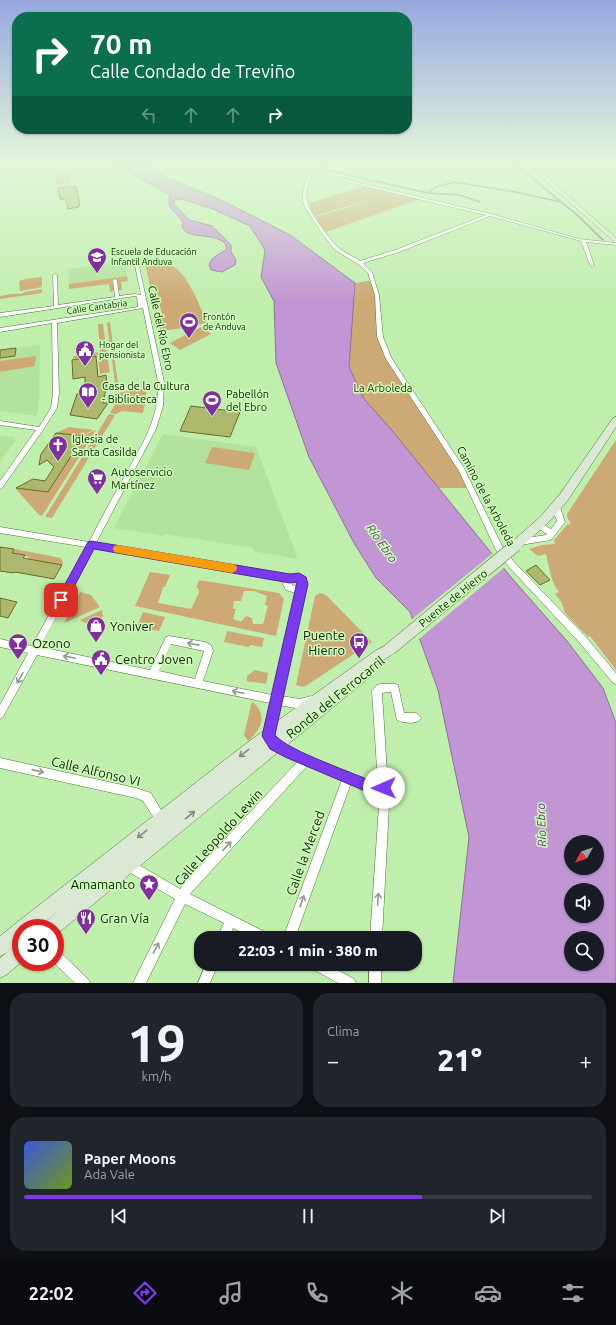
<!DOCTYPE html>
<html lang="es">
<meta charset="utf-8">
<style>
body{margin:0;font-family:Ubuntu,sans-serif;background:#20242c;color:#f1f3f6;height:100vh;display:flex;flex-direction:column;font-size:15px;white-space:nowrap}
*{box-sizing:border-box;margin:0}
p{font-size:13px;color:#9ea1a6}
.icon{flex:none;width:22px;height:22px;fill:none;stroke:currentColor;stroke-width:2;stroke-linecap:round;stroke-linejoin:round}
.map{position:relative;height:983px;overflow:hidden}
.sheet{display:flex;flex-direction:column;gap:10px;padding:10px;background:#0d0f14;flex:1}
.sheet>*{flex:none}
.top-card{position:absolute;left:12px;top:12px;width:400px;height:122px;border-radius:16px;box-shadow:0 1px 3px #0004;background:#0b6e4f;color:#fff;overflow:hidden}
.needle{width:26px;rotate:230deg}
.controls{position:absolute;left:564px;top:835px;display:grid;gap:8px}
.controls a{display:grid;place-items:center;width:40px;height:40px;border-radius:50%;background:#171b24;box-shadow:0 1px 3px #0004;font-size:20px}
.speed{position:absolute;left:12px;top:919px;display:flex;gap:8px;font-size:20px;font-weight:700;text-align:center}
.speed>*{display:grid;place-content:center;width:52px;height:52px;border-radius:50%;background:#171b24;box-shadow:0 1px 3px #0004;line-height:1}
.speed .limit{border:6px solid #d22;background:#fff;color:#111}
.pin{position:absolute;display:grid;place-items:center;width:34px;height:34px;color:#fff;margin:-17px;border-radius:8px;box-shadow:0 2px 6px #0006}
.me{position:absolute;width:44px;margin:-22px;rotate:269deg;stroke-linejoin:round;filter:drop-shadow(0 0 3px #0008)}
.turn{display:flex;align-items:center;gap:14px;height:84px;padding:0 12px;font-size:18px}
.turn .icon{width:52px;height:52px;stroke-width:2.5}
.turn b{display:block;font-size:28px;line-height:34px}
.lanes{display:flex;align-items:center;height:38px;padding:0 12px;background:#0003;justify-content:center;gap:20px;direction:ltr}
.lanes .off{opacity:.35}
.big{font-size:30px;font-weight:800;line-height:1.1}
.sheet .card{flex:1;display:flex;flex-direction:column;justify-content:center;gap:6px;min-width:0;padding:0 14px;border-radius:16px;background:#20242c}
.sheet .dial{align-items:center;gap:0}
.dial b{font-size:52px;line-height:1}
.song{display:flex;align-items:center;gap:12px}
.cover{width:48px;height:48px;border-radius:6px;background:linear-gradient(135deg,hsl(230 70% 55%),hsl(80 70% 35%))}
.played{height:4px;border-radius:2px;background:linear-gradient(90deg,#7c3aed 70%,#363941 70%)}
.keys{display:flex;justify-content:space-around;direction:ltr}
.heat{display:flex;justify-content:space-between;align-items:center;font-size:22px;direction:ltr}
.sheet .tiles{flex:1;display:grid;gap:10px;grid-template-columns:1fr 1fr}
.card:last-child{grid-column:span 2}
.trip{position:absolute;left:194px;top:931px;width:228px;height:40px;border-radius:16px;background:#171b24;box-shadow:0 1px 3px #0004;font-weight:800;line-height:40px;text-align:center}
.dock{display:flex;height:64px;justify-content:space-around;align-items:center;background:#090b0e;color:#9ea1a6}
.dock .icon{width:28px;height:28px}
.dock .active{color:#7c3aed}
.dock b{font-size:18px;color:#f1f3f6}
.map>svg:first-child{display:block}
.built{fill:#b2e29b}
.green{fill:#cda975;fill-rule:evenodd}
.water{fill:#c295d4;stroke:#8d7297;fill-rule:evenodd}
.pier{fill:#c0eeac}
.lines{fill:none;stroke-linecap:round;stroke-linejoin:round}
.stream{stroke:#8d7297;stroke-width:1.5}
.building{fill:#adb86e;stroke:#656f23}
.street-casing{stroke:#4d7539;stroke-width:1}
.secondary-casing{stroke:#4d7539;stroke-width:1}
.street{fill:#fff;fill-rule:evenodd}
.secondary{fill:#dae8d4;fill-rule:evenodd}
.secondary-bridge-casing{stroke:#4d7539;stroke-width:13;stroke-linecap:butt}
.secondary-bridge{stroke:#dae8d4;stroke-width:12}
.oneway{stroke:#939b90}
.oneway2{stroke:#7f8e78}
.route{fill:#7c3aed;stroke:#51269a}
.slow{fill:#f59e0b}
.labels{text-anchor:middle;dominant-baseline:central;stroke-width:3;stroke-linejoin:round;paint-order:stroke}
.far-poi-label{font-size:9px;fill:#102108;stroke:#cdfbb9;text-anchor:start}
.far-street-label{font-size:9px;fill:#102108;stroke:#cdfbb9}
.street-label{font-size:11px;fill:#102108;stroke:#cdfbb9}
.poi-label{font-size:11px;fill:#102108;stroke:#cdfbb9;text-anchor:start}
.park-label{font-size:11px;fill:#3c290a;stroke:#cdfbb9}
.water-label{font-size:12px;font-style:italic;fill:#6c3581;stroke:#cdfbb9}
.near-poi-label{font-size:13px;fill:#102108;stroke:#cdfbb9;text-anchor:start}
.near-street-label{font-size:13px;fill:#102108;stroke:#cdfbb9}
</style>
<div class="map">
<svg width="616" height="983" viewBox="0 0 616 983">
<rect width="100%" height="100%" fill="#c0eeac"/>
<path class="built" d="M125 262 127 276 69 284 68 269Z
M40 345 39 406 36 416 0 411V358L15 356 16 348Z
M163 434 256 447 298 559 253 551 254 548 164 534 163 536 114 528Z
M0 436 15 437 13 440H16L0 461Z"/>
<path class="green" d="M69 172 71 183 57 185 55 174Z
M366 186 420 199 326 232 320 225 316 217 369 201 348 206 315 216 308 203Z
M145 264C154 264 166 262 174 267 189 276 200 308 208 323L191 326V327L161 331 157 315 162 314 156 288 155 286H150Z
M127 276 128 281 121 282 122 290H119L117 279 112 280 114 291 110 292 109 284 69 289V284Z
M42 277V287L20 291 19 281 25 279Z
M374 280 382 345 470 488H438L364 399 349 367 355 283Z
M42 289V293L0 299V296C8 295 13 293 21 294L25 292Z
M110 322 119 392 116 390 107 323Z
M98 324H103L107 354 73 359V356L100 352Z
M201 327 211 334 180 350 170 343Z
M107 355 110 372 100 374 98 356Z
M36 356 35 366 0 372V361Z
M147 388 146 395 119 398V397H116V392L118 393Z
M146 399 143 413 122 411 116 414 110 413 116 403Z
M109 414 115 415 52 518 45 517Z
M69 427 94 430 82 435 56 433Z
M96 430 42 516 39 515 16 489 17 488 48 492 84 435Z
M616 440V670L590 636 588 637 565 613 562 603 555 594 559 592C551 583 549 566 546 554L538 556 529 549 542 545 555 544 554 540 567 525 571 524 567 517V514Z
M212 447 255 453 249 470 205 463Z
M14 549 61 558 63 563 62 565 28 560 29 557 12 553Z
M150 572 170 575 165 587H163L158 603 191 609 199 593 198 588H196L199 580 279 593 284 599 276 636 135 606ZM244 591H254L267 596 265 605 268 606 263 624H253L252 618 246 616 241 622 233 619 236 609H233L234 601H241Z
M80 592 91 595 100 607 64 623Z
M320 593 326 595 372 642 304 687 296 685 315 596Z
M102 610 103 617C96 624 88 626 80 620Z
M143 612 165 617 159 631 143 629 137 626Z
M227 631 264 638 262 647 250 645 249 647 224 642Z
M255 670 268 673 266 684 247 681V676Z
M252 701C268 716 262 728 248 741L244 735Z"/>
<path class="water" d="M114 164H141L172 180 219 199 290 235 355 283 349 367 364 399 390 428 510 576 567 641 603 688 616 723V983H453L469 837 438 690 410 612 376 578 354 543 309 457 276 363 274 301 261 277 265 250 250 226 213 209 182 199 174 200V204L189 220 212 226 231 245V252L236 260 235 265 222 272 211 270 209 265C211 257 220 254 227 249L225 243C211 233 201 239 186 232L182 227 183 222C176 211 166 210 170 195ZM571 842H597V868H571ZM571 890H597V916H571ZM571 938H597V964H571Z"/>
<path class="pier" d="M493 553 505 567 418 640 411 620Z"/>
<g class="lines">
<path class="stream" d="M328 164 326 169 330 171 428 193 436 187 454 182 515 192 561 202 518 166 521 164
M435 164 442 166
M428 193 460 195 480 202
M561 202 575 213 603 240"/>
</g>
<path class="building" d="M76 186 80 205H79V207L68 209 66 200 60 199 58 188Z
M16 348 15 356 0 358V350Z
M96 356 98 377 106 375 107 384 103 403H108L97 419 70 415 77 394H85V377L73 379 72 360Z
M191 406 240 412 230 437 180 431Z
M56 433 84 436 48 492 16 488 33 479 45 481 54 467 47 460 39 465 41 454Z
M0 547 14 549 12 553 25 555 23 558 62 565 54 579 15 572 14 573 0 571Z
M536 565 550 580 540 585 526 571Z
M0 598 17 602 8 618 0 616Z"/>
<g class="lines">
<g class="street-casing">
<path id="street" d="M15 164H19L0 184V181Z
M303 164H307L313 172 491 214 579 239 616 243V245L586 242 594 265 592 266 590 265 581 241 490 216 399 252 363 263 372 272 379 295 383 337 392 359 464 468 502 546 514 562 585 636 616 673V684L613 683 579 642 508 566 496 550 459 471 386 359 377 337 375 295 368 273 358 264 335 250 321 232 306 209 303 202V194L305 181 310 173ZM313 174 477 213 486 215 395 250 360 261C354 257 345 253 339 248 331 242 309 211 307 201 305 192 308 182 313 174Z
M135 265 139 266 164 382 163 406 156 429 96 543 290 575 296 574 305 578 306 585 281 696 300 699 311 696 314 698 316 701 314 704 300 709 279 705 273 734 271 737 268 739 265 737 263 734 270 703 37 655 3 717 0 719V705L28 653 0 647V639L32 646 86 547 0 533V527L89 542C101 519 113 496 126 474 143 442 159 420 158 382L143 308 57 323 59 393 57 408 43 430 2 488 0 489V481L36 430 0 425V421L39 427 51 408 53 393 52 323 0 332V328L138 307 137 297 135 296 0 317V313L54 306 53 275 55 274 57 275 58 305 115 297 113 280 115 279 117 280 119 296 135 294 141 295ZM93 548 285 580 283 584 286 590 296 593 272 695 203 681 213 651 211 645 205 642 169 636 166 637 150 670 40 647ZM295 580 299 582 298 584 296 586 292 585 293 581ZM171 644 204 651 195 679 159 671Z
M556 504 559 505 560 507 565 522 551 540 520 545 517 544 516 542 517 540 520 539 546 535 547 534 536 527 535 525 536 523 539 522 551 529 557 521 552 507 553 505Z
M380 684H395L398 685 404 713H416L419 715 421 718 419 721C413 724 403 723 397 720L391 692 382 693 389 805 382 938H370L379 805 378 797 373 793 351 783 295 938H283L342 780 308 765 190 894 269 934 271 938H253L233 928 229 938H217L224 923 185 904 146 983H133L175 899 124 869 122 865 124 861 128 859 132 861 180 889 183 884 298 761C290 758 272 752 269 744L271 741 274 739 293 749 378 784 372 691 377 685Z
M0 758 136 788 151 793 167 820 166 824 162 825 158 824 143 801 136 798 0 768Z
M57 951 61 953 88 979 90 983H75L53 962H55V952Z
M206 964H218L210 983H198Z
M309 964H327L354 979 356 983H338L311 968Z
M369 964H381V983H369Z"/>
</g>
<g class="secondary-casing">
<path id="secondary" d="M532 164H537L549 179 616 238V243L545 181Z
M616 417V427L568 500 549 522 520 548 516 549 512 548 511 545 512 542 541 516 560 494 613 418Z
M390 643 394 645 396 649 394 653 372 668 373 671 372 675 57 934 55 935V928H43L45 922 61 909 37 928H21V941L6 953 0 956V936L15 924 244 745 375 651Z
M21 943V962H22L6 975 0 978V958L15 946Z"/>
</g>
<use href="#street" class="street"/>
<use href="#secondary" class="secondary"/>
<g class="secondary-bridge-casing">
<path id="secondary-bridge" d="M390 649 516 545"/>
</g>
<use href="#secondary-bridge" class="secondary-bridge"/>
</g>
<defs><path id="oneway-shaft" d="M-6 0H5M1.5-3L5.5 0L1.5 3" fill="none" stroke-width="1.6" stroke-linecap="round" stroke-linejoin="round"/></defs>
<g class="oneway">
<use href="#oneway-shaft" transform="translate(193 644) rotate(-169)"/>
<use href="#oneway-shaft" transform="translate(69 657) rotate(-169)"/>
<use href="#oneway-shaft" transform="translate(20 678) rotate(119)"/>
<use href="#oneway-shaft" transform="translate(238 692) rotate(-168)"/>
<use href="#oneway-shaft" transform="translate(38 771) rotate(13)"/>
<use href="#oneway-shaft" transform="translate(227 846) rotate(-47)"/>
<use href="#oneway-shaft" transform="translate(378 899) rotate(-86)"/>
<use href="#oneway-shaft" transform="translate(302 901) rotate(-70)"/>
<use href="#oneway-shaft" transform="translate(156 948) rotate(-63)"/>
</g>
<g class="oneway2">
<use href="#oneway-shaft" transform="translate(244 753) rotate(142)"/>
<use href="#oneway-shaft" transform="translate(190 815) rotate(-39)"/>
<use href="#oneway-shaft" transform="translate(142 834) rotate(142)"/>
</g>
<linearGradient id="sky" x2="0" y2="1"><stop stop-color="#99a8e0"/><stop offset="0.54" stop-color="#e3f7da"/><stop offset="1" stop-color="#e3f7da" stop-opacity="0"/></linearGradient>
<rect width="616" height="302" fill="url(#sky)"/>
<path class="route" d="M91 541 290 574 299 573 306 577 308 584 275 735C288 751 356 774 379 784L384 781 389 783 391 795 389 800 384 802 372 794 285 757 270 749 262 736 297 582 290 583 94 549 65 604 61 605 58 604 56 600 58 597 88 542Z"/>
<path class="slow" d="M118 545 232 564 236 565 237 568 236 571 232 573 118 553 114 552 113 549 114 546Z"/>
<defs>
<g id="school-pin" transform="scale(1)"><path d="M0 17L-7.5 6A9.5 9.5 0 1 1 7.5 6Z" fill="#812f9e" stroke="#cdfbb9"/><path d="M0-5L7-2L0 1L-7-2ZM-4 1L0 2.5L4 1V4Q0 6-4 4Z" fill="#fff"/></g>
<g id="stadium-pin" transform="scale(1)"><path d="M0 17L-7.5 6A9.5 9.5 0 1 1 7.5 6Z" fill="#812f9e" stroke="#cdfbb9"/><path d="M0-5a6.5 5 0 1 0 0 10a6.5 5 0 1 0 0-10ZM-3.5-1.8h7v3.6h-7Z" fill="#fff"/></g>
<g id="civic-pin" transform="scale(1)"><path d="M0 17L-7.5 6A9.5 9.5 0 1 1 7.5 6Z" fill="#812f9e" stroke="#cdfbb9"/><path d="M-.6-6.5H3V-4.5H.6V-3L4-1V1h2V6H-6V1h2V-1L-.6-3ZM-1.2 2.5V6h2.4V2.5Z" fill="#fff"/></g>
<g id="library-pin" transform="scale(1)"><path d="M0 17L-7.5 6A9.5 9.5 0 1 1 7.5 6Z" fill="#812f9e" stroke="#cdfbb9"/><path d="M-6-4Q-3-5.5-.7-3.5V5Q-3 3-6 4ZM6-4Q3-5.5 .7-3.5V5Q3 3 6 4Z" fill="#fff"/></g>
<g id="church-pin" transform="scale(1)"><path d="M0 17L-7.5 6A9.5 9.5 0 1 1 7.5 6Z" fill="#812f9e" stroke="#cdfbb9"/><path d="M-1.2-6h2.4v3.5h3.3v2.4h-3.3V6h-2.4V-.1h-3.3v-2.4h3.3Z" fill="#fff"/></g>
<g id="supermarket-pin" transform="scale(1)"><path d="M0 17L-7.5 6A9.5 9.5 0 1 1 7.5 6Z" fill="#812f9e" stroke="#cdfbb9"/><path d="M-6-5.5h2.5l.6 2H6L4.5 2H-2.5L-4.4-4H-6ZM-1.5 3.2a1.3 1.3 0 1 0 .1 0ZM3 3.2a1.3 1.3 0 1 0 .1 0Z" fill="#fff"/></g>
<g id="shop-pin" transform="scale(1)"><path d="M0 17L-7.5 6A9.5 9.5 0 1 1 7.5 6Z" fill="#812f9e" stroke="#cdfbb9"/><path d="M-5-2.5h2.3a2.7 3.5 0 0 1 5.4 0H5L5.5 6h-11ZM-1.5-2.5h3a1.5 2.3 0 0 0-3 0Z" fill="#fff"/></g>
<g id="bus-pin" transform="scale(1)"><path d="M0 17L-7.5 6A9.5 9.5 0 1 1 7.5 6Z" fill="#812f9e" stroke="#cdfbb9"/><path d="M-5-6H5V4H4V6H2V4H-2V6H-4V4H-5ZM-3.5-4V0h7V-4ZM-3.5 1.2v1.5H-2V1.2ZM2 1.2v1.5H3.5V1.2Z" fill="#fff"/></g>
<g id="bar-pin" transform="scale(1)"><path d="M0 17L-7.5 6A9.5 9.5 0 1 1 7.5 6Z" fill="#812f9e" stroke="#cdfbb9"/><path d="M-6-5H6L.8 .8V4.5H3.5V6h-7V4.5H-.8V.8Z" fill="#fff"/></g>
<g id="sight-pin" transform="scale(1)"><path d="M0 17L-7.5 6A9.5 9.5 0 1 1 7.5 6Z" fill="#812f9e" stroke="#cdfbb9"/><path d="M0-6L1.8-2.2L6-1.7L2.9 1.2L3.7 5.4L0 3.3L-3.7 5.4L-2.9 1.2L-6-1.7L-1.8-2.2Z" fill="#fff"/></g>
<g id="restaurant-pin" transform="scale(1)"><path d="M0 17L-7.5 6A9.5 9.5 0 1 1 7.5 6Z" fill="#812f9e" stroke="#cdfbb9"/><path d="M-5-6h1v4h1v-4h1v4h1v-4h1v5L-1.5 .5V6h-2V.5L-5-1ZM5-6V6H3V1.5H1.5Q1.5-4 5-6Z" fill="#fff"/></g>
</defs>
<g fill-rule="evenodd">
<use href="#school-pin" x="97" y="257"/>
<use href="#stadium-pin" x="189" y="322"/>
<use href="#civic-pin" x="85" y="350"/>
<use href="#library-pin" x="88" y="392"/>
<use href="#stadium-pin" x="212" y="400"/>
<use href="#church-pin" x="58" y="445"/>
<use href="#supermarket-pin" x="97" y="478"/>
<use href="#shop-pin" x="96" y="626"/>
<use href="#bus-pin" x="359" y="642"/>
<use href="#bar-pin" x="18" y="643"/>
<use href="#civic-pin" x="101" y="659"/>
<use href="#sight-pin" x="149" y="884"/>
<use href="#restaurant-pin" x="86" y="918"/>
</g>
<g class="labels">
<g class="far-poi-label">
<text x="111" y="252">Escuela de Educación<tspan x="111" dy="10">Infantil Anduva</tspan></text>
<text x="203" y="317">Frontón<tspan x="203" dy="10">de Anduva</tspan></text>
<text x="99" y="345">Hogar del<tspan x="99" dy="10">pensionista</tspan></text>
</g>
<g class="far-street-label">
<text transform="translate(97 307) rotate(-8)">Calle Cantabria</text>
</g>
<g class="street-label">
<text transform="translate(161 328) rotate(78)">Calle del Río Ebro</text>
<text transform="translate(486 496) rotate(62)">Camino de la Arboleda</text>
<text transform="translate(453 598) rotate(-39)">Puente de Hierro</text>
</g>
<g class="poi-label">
<text x="102" y="386">Casa de la Cultura<tspan x="102" dy="13">- Biblioteca</tspan></text>
<text x="226" y="394">Pabellón<tspan x="226" dy="13">del Ebro</tspan></text>
<text x="72" y="439">Iglesia de<tspan x="72" dy="13">Santa Casilda</tspan></text>
<text x="111" y="472">Autoservicio<tspan x="111" dy="13">Martínez</tspan></text>
</g>
<g class="park-label">
<text x="383" y="388">La Arboleda</text>
</g>
<g class="water-label">
<text transform="translate(382 543) rotate(55)">Río Ebro</text>
<text transform="translate(541 825) rotate(-92)">Río Ebro</text>
</g>
<g class="near-poi-label">
<text x="110" y="626">Yoniver</text>
<text x="345" y="635" text-anchor="end">Puente<tspan x="345" dy="15">Hierro</tspan></text>
<text x="32" y="643">Ozono</text>
<text x="115" y="659">Centro Joven</text>
<text x="135" y="884" text-anchor="end">Amamanto</text>
<text x="100" y="918">Gran Vía</text>
</g>
<g class="near-street-label">
<text transform="translate(335 697) rotate(-39)">Ronda del Ferrocarril</text>
<text transform="translate(96 771) rotate(13)">Calle Alfonso VI</text>
<text transform="translate(218 837) rotate(-48)">Calle Leopoldo Lewin</text>
<text transform="translate(305 853) rotate(-70)">Calle la Merced</text>
</g>
</g>
</svg>
<div class="controls">
<a><svg class="needle" viewBox="-14 -14 28 28"><path d="M0-13l5 13h-10z" fill="#e53935"/><path d="M0 13l5-13h-10z" fill="#9ea1a6"/></svg></a>
<a><svg class="icon" aria-label="sound" viewBox="0 0 24 24"><path d="M4 9h4l5-4v14l-5-4H4zM17 9q2 3 0 6"/></svg></a>
<a><svg class="icon" aria-label="search" viewBox="0 0 24 24"><circle cx="10" cy="10" r="6"/><path d="M15 15l6 6"/></svg></a>
</div>
<div class="speed"><div class="limit">30</div></div>
<div class="pin" style="left:61px;top:600px;background:#d93025"><svg class="icon" aria-label="arrive" viewBox="0 0 24 24"><path d="M6 21V4h12l-3 4 3 4H6"/></svg></div>
<svg class="me" style="left:384px;top:788px" viewBox="-20 -20 40 40"><circle r="19" fill="#fff"/><path d="M0-13L10 11 0 6-10 11z" fill="#7c3aed"/></svg>
<div class="trip">22:03 · 1 min · 380 m</div>
<div class="top-card">
<div class="turn"><svg class="icon" aria-label="right" viewBox="0 0 24 24"><path d="M7 20v-9h11M14 6l5 5-5 5"/></svg><div><b>70 m</b>Calle Condado de Treviño</div></div>
<div class="lanes"><svg class="icon off" aria-label="left" viewBox="0 0 24 24"><path d="M17 20v-9H6M10 6l-5 5 5 5"/></svg><svg class="icon off" aria-label="ahead" viewBox="0 0 24 24"><path d="M12 20V5M6 11l6-6 6 6"/></svg><svg class="icon off" aria-label="ahead" viewBox="0 0 24 24"><path d="M12 20V5M6 11l6-6 6 6"/></svg><svg class="icon" aria-label="right" viewBox="0 0 24 24"><path d="M7 20v-9h11M14 6l5 5-5 5"/></svg></div>
</div>
</div>
<section class="sheet">
<div class="tiles">
<div class="card dial"><b>19</b><p>km/h</p></div>
<div class="card"><p>Clima</p>
<div class="heat"><a>−</a><b class="big">21°</b><a>+</a></div>
</div>
<div class="card">
<div class="song"><i class="cover"></i><div><b>Paper Moons</b><p>Ada Vale</p></div></div>
<div class="played"></div>
<div class="keys"><svg class="icon" aria-label="previous" viewBox="0 0 24 24"><path d="M18 5L8 12l10 7zM5 5v14"/></svg><svg class="icon" aria-label="pause" viewBox="0 0 24 24"><path d="M8 5v14M16 5v14"/></svg><svg class="icon" aria-label="next" viewBox="0 0 24 24"><path d="M6 5l10 7-10 7zM19 5v14"/></svg></div>
</div>
</div>
</section>
<nav class="dock">
<b>22:02</b>
<svg class="icon active" aria-label="directions" viewBox="0 0 24 24"><path d="M12 3l9 9-9 9-9-9zM9 14v-3h6M13 9l2 2-2 2"/></svg>
<svg class="icon" aria-label="music" viewBox="0 0 24 24"><path d="M9 18V5l10-2v13"/><circle cx="6" cy="18" r="3"/><circle cx="16" cy="16" r="3"/></svg>
<svg class="icon" aria-label="phone" viewBox="0 0 24 24"><path d="M5 4h4l2 5-3 2q2 4 5 5l2-3 5 2v4C11 20 4 13 5 4z"/></svg>
<svg class="icon" aria-label="climate" viewBox="0 0 24 24"><path d="M12 3v18M4 7l16 10M4 17L20 7"/></svg>
<svg class="icon" aria-label="car" viewBox="0 0 24 24"><path d="M5 17H2v-5l4-1 3-4h7l3 4 3 1v5h-3M9 17h6M6 11h13"/><circle cx="7" cy="17" r="2"/><circle cx="17" cy="17" r="2"/></svg>
<svg class="icon" aria-label="filters" viewBox="0 0 24 24"><path d="M4 7h16M4 17h16"/><circle cx="9" cy="7" r="2"/><circle cx="15" cy="17" r="2"/></svg>
</nav>
